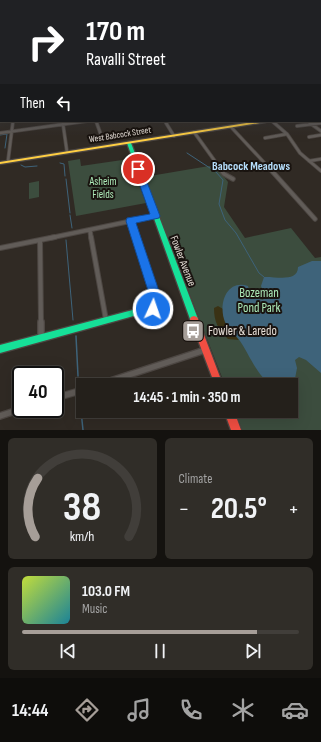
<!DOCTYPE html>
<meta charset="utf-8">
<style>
body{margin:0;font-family:"Sofia Sans Condensed",sans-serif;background:#302d28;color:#f1f3f6;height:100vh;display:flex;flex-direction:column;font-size:15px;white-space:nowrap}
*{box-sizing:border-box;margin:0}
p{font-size:13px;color:#a3a3a3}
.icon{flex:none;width:22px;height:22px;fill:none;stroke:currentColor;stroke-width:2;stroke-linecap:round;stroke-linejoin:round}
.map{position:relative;height:430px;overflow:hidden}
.panel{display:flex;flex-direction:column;gap:8px;padding:8px;background:#14120f;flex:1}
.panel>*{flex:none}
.banner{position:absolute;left:0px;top:0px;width:321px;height:122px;box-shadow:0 4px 16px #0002,0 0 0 1px #413e3a;background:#202124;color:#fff;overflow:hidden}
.speed{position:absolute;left:12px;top:366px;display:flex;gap:8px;font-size:20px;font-weight:700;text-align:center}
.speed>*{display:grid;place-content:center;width:52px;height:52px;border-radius:50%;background:#24201b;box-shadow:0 4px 16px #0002,0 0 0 1px #413e3a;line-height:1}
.speed .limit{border:2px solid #111;border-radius:6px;background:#fff;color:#111}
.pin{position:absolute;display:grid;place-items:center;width:34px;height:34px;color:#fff;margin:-17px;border:2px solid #fff;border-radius:50%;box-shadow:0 1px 4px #0007}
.me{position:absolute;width:44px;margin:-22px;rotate:3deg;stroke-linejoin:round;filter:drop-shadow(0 0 3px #0008)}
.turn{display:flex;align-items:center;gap:14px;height:84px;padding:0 20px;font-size:18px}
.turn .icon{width:52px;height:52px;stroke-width:2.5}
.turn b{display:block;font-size:28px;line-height:34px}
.then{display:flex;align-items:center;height:38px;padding:0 20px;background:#0003;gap:8px;font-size:15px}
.big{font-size:30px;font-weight:700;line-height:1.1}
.panel .widget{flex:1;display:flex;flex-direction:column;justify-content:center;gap:6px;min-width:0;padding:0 14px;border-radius:6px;background:#302d28}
.panel .dial{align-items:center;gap:0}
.dial svg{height:104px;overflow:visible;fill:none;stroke:#413e3a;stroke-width:7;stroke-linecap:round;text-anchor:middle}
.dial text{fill:#f1f3f6;stroke:none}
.song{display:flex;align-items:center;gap:12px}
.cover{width:48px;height:48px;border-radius:6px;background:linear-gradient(135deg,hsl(70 70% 55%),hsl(190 70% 35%))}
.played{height:4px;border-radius:2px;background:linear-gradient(90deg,#a69e98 85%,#413e3a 85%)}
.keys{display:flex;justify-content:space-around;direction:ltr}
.heat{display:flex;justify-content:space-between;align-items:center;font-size:22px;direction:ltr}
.panel .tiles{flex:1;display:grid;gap:8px;grid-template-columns:1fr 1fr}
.widget:last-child{grid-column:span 2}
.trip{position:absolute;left:76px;top:378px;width:222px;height:40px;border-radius:0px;background:#24201b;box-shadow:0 4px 16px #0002,0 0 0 1px #413e3a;font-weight:700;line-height:40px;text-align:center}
.menu{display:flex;height:64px;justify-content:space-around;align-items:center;background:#0e0d0b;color:#a3a3a3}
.menu .icon{width:28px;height:28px}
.menu .on{color:#a69e98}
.menu b{font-size:18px;color:#f1f3f6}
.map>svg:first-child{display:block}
.green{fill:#3c4d3e}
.sand{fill:#3a3214}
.water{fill:#3e637a}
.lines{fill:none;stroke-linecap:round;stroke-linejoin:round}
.stream-far1{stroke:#3e637a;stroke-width:1}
.stream{stroke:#3e637a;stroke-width:1.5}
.street-far3-casing{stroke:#4d4743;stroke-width:4}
.street-far2-casing{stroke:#4d4743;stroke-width:5.5}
.street-far1-casing{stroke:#4d4743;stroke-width:6}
.street-casing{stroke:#4d4743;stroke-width:8}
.fast-casing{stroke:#4d4743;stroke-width:2.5}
.slow-casing{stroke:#4d4743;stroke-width:2.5}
.jam-casing{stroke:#4d4743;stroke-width:2.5}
.street-far3{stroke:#615c58;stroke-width:2.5}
.street-far2{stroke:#615c58;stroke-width:3.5}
.street-far1{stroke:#615c58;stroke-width:4}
.street{stroke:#615c58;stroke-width:5.5}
.fast{fill:#16e098;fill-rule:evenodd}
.slow{fill:#ffcf43;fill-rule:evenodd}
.jam{fill:#f24e42;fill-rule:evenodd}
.route{fill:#1a73e8;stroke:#114b97}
.labels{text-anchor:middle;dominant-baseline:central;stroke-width:4;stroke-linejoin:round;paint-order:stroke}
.far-street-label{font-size:9px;fill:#e5ddd6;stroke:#19130f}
.park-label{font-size:11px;fill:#adebb9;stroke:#19130f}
.street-label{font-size:11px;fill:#e5ddd6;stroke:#19130f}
.neighbourhood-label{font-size:12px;font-weight:bold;fill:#b6dffd;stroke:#19130f}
.near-park-label{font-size:13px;fill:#adebb9;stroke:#19130f}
.near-poi-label{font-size:13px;fill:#e5ddd6;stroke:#19130f;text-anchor:start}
</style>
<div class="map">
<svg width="321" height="430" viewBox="0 0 321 430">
<rect width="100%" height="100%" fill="#302a24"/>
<path class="green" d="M80 159 81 166 129 159 146 203 76 216 68 161Z
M215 165 228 182 224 207 245 238 291 228 315 258 321 257V430H242L235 411H291V385H225L144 177Z
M39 181V197L29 199V183Z"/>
<path class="sand" d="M218 306 223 309C223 323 230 330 239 340L228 339C218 329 214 322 214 308Z"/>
<path class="water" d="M312 261H321V373L306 360 299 357 295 360 297 368 294 384C288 385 276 386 270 383 257 376 248 352 240 341 235 334 228 329 225 322 218 305 226 279 248 286L251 297 263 300 265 296 261 286 264 277C274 276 298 283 298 267Z"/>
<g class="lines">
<path class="stream-far1" d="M0 135 7 134 5 148
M187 153 216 172 223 180 219 204 225 220 236 233 259 273 264 277
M60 163 64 164 65 176
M21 165 25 167 37 166
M66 179 70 213
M70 215 72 228
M66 240 73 320"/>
<path class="stream" d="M76 336 78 376
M80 401 83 430"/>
<g class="street-far3-casing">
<path id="street-far3" d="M96 121 101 135
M168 121 166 123 174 136
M272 121 287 134 300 153 321 171
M307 121 321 131
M63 124 67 152
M297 126 321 123
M231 127 272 171
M194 132 222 171
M0 133 87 121
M309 137 321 135
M265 138 287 134
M8 161 13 121
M309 161 321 159"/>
</g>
<g class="street-far2-casing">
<path id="street-far2" d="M221 170 224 174 233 179
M271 170 315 219
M90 230 91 238
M50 238 155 216"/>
</g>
<g class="street-far1-casing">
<path id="street-far1" d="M91 237 106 320
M40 240 41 323
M0 248 55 237"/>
</g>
<g class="street-casing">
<path id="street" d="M41 322V338
M98 385 205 350
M55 398 83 390
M0 416 21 409"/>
</g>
<g class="fast-casing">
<path id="fast" d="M128 142H130L131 143 198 319 197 321 194 322 191 321 190 319 127 143Z
M153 286 155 287 156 289 161 304 156 311 148 312 0 353V345L148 306H151L153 303 150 289 151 287Z"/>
</g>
<g class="slow-casing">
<path id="slow" d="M259 121H268L266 122 0 164V162Z"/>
</g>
<g class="jam-casing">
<path id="jam" d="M320 111H321V113H320Z
M130 219 133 221 156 289 155 291 153 292 151 291 150 289 127 221Z
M194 316 197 317 198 319 223 385H215L190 319 191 317Z
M224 411H234L241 430H231Z"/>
</g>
<use href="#street-far3" class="street-far3"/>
<use href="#street-far2" class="street-far2"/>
<use href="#street-far1" class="street-far1"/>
<use href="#street" class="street"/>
<use href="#fast" class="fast"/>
<use href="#slow" class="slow"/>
<use href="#jam" class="jam"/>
</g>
<linearGradient id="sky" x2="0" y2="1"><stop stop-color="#1a1714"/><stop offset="0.56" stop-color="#484a50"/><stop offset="1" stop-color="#484a50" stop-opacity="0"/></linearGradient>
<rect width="321" height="136" fill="url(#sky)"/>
<path class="route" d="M135 167H138L142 169 160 216 159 218 136 223 162 300 161 308 153 314 148 313 147 309 151 302V300L126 221 127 218 150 214 134 169Z"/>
<defs>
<g id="bus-square" transform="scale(1.15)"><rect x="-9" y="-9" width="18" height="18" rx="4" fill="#a69e98" stroke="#19130f"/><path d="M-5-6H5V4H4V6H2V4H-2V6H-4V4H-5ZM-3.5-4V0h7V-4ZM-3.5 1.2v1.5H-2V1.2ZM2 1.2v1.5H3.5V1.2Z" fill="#fff"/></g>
</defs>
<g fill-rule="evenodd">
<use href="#bus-square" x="193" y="331"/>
</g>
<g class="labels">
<g class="far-street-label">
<text transform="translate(120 135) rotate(-9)">West Babcock Street</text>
</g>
<g class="park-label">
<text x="103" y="181">Asheim<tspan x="103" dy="13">Fields</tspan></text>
</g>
<g class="street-label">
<text transform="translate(183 261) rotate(69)">Fowler Avenue</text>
</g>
<g class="neighbourhood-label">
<text x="251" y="166">Babcock Meadows</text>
</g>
<g class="near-park-label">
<text x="259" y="293">Bozeman<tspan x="259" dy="15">Pond Park</tspan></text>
</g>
<g class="near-poi-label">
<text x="208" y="331">Fowler &amp; Laredo</text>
</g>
</g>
</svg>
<div class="speed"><div class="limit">40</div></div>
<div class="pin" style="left:138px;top:169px;background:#d93025"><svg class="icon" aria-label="arrive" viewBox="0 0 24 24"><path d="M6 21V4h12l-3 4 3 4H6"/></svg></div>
<svg class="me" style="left:153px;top:309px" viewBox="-20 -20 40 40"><circle r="17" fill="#1a73e8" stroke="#fff" stroke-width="3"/><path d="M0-11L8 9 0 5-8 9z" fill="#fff"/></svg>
<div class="trip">14:45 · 1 min · 350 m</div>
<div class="banner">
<div class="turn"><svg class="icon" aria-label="right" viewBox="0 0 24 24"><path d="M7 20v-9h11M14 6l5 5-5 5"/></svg><div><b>170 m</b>Ravalli Street</div></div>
<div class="then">Then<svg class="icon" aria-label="left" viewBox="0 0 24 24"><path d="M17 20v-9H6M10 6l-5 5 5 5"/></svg></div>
</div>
</div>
<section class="panel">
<div class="tiles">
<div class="widget dial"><svg viewBox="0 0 100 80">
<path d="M14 69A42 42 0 1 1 86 69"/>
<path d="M14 69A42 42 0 0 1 16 24" stroke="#a69e98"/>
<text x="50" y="56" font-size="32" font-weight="700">38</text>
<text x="50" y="72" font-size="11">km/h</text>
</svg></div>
<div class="widget"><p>Climate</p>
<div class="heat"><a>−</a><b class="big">20.5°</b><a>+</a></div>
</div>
<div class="widget">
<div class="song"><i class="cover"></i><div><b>103.0 FM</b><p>Music</p></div></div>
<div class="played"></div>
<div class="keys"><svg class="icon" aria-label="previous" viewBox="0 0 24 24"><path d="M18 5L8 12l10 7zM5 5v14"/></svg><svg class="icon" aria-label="pause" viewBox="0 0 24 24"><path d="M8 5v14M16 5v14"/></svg><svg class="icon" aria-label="next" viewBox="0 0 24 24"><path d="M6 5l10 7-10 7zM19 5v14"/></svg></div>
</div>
</div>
</section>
<nav class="menu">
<b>14:44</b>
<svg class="icon on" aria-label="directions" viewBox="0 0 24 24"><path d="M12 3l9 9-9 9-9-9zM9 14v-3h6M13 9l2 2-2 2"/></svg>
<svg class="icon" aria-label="music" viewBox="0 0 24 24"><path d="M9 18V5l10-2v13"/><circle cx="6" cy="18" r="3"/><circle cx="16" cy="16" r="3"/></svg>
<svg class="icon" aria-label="phone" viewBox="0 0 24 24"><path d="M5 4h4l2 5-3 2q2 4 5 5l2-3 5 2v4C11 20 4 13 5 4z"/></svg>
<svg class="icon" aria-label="climate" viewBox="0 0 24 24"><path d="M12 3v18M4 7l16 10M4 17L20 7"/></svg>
<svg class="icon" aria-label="car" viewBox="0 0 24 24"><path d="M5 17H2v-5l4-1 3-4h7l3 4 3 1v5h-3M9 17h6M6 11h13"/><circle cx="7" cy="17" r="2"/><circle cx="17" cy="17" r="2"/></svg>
</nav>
